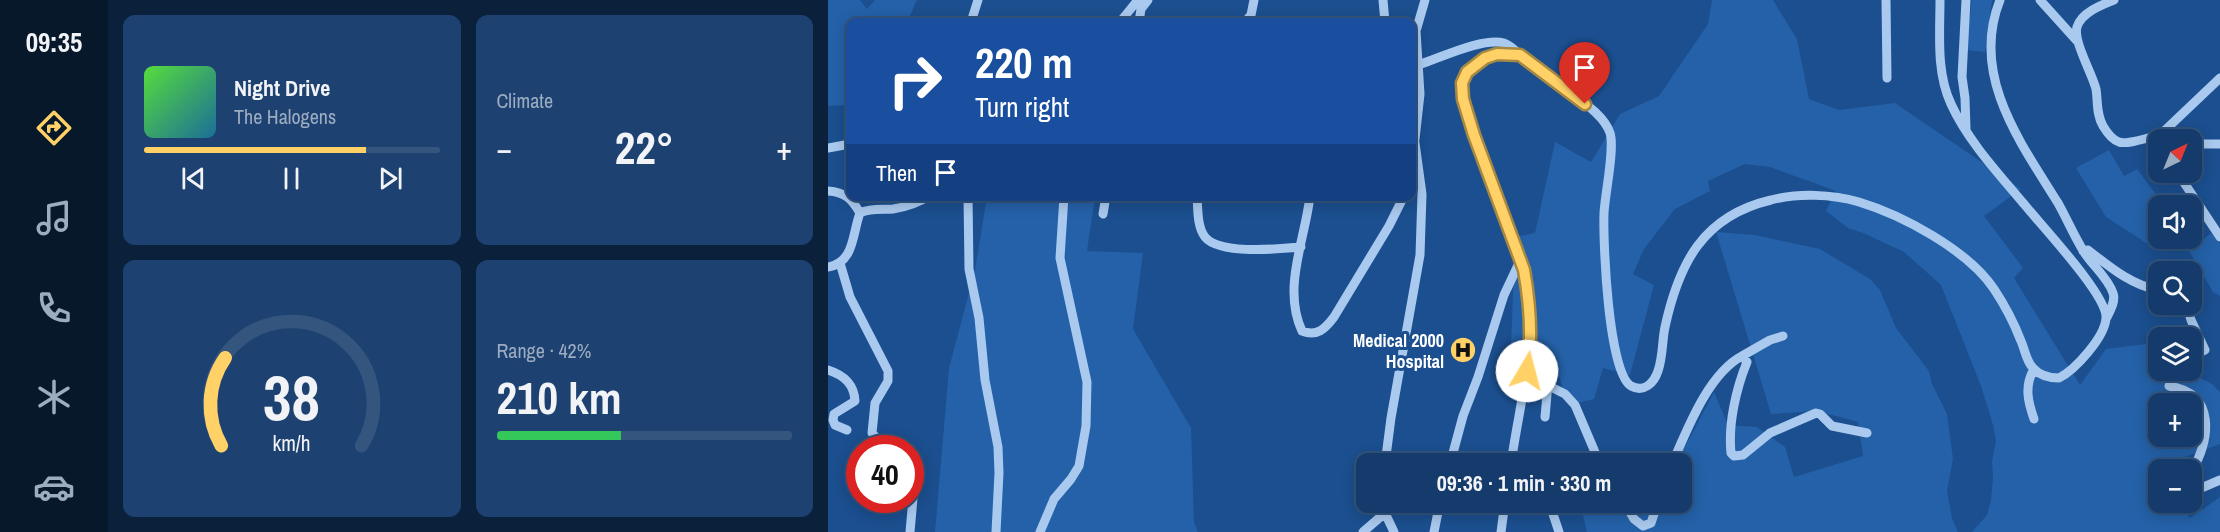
<!DOCTYPE html>
<meta charset="utf-8">
<style>
body{margin:0;font-family:"Archivo Narrow",sans-serif;background:#1d4271;color:#f1f3f6;height:100vh;display:flex;flex-direction:column;font-size:22px;white-space:nowrap}
*{box-sizing:border-box;margin:0}
p{font-size:20px;color:#9dadc1}
.icon{flex:none;width:33px;height:33px;fill:none;stroke:currentColor;stroke-width:2;stroke-linecap:round;stroke-linejoin:round}
.map{position:relative;flex:1;overflow:hidden}
.panel{display:flex;flex-direction:column;gap:15px;padding:15px;background:#0b203b;width:720px}
.panel>*{flex:none}
.banner{position:absolute;left:18px;top:18px;width:570px;height:183px;border-radius:12px;box-shadow:0 3px 15px #0003,0 0 0 2px #33557e;background:#1a4fa0;color:#fff;overflow:hidden}
.needle{width:39px;rotate:43deg}
.controls{position:absolute;left:1320px;top:129px;display:grid;gap:12px}
.controls a{display:grid;place-items:center;width:54px;height:54px;border-radius:12px;background:#143b6b;box-shadow:0 3px 15px #0003,0 0 0 2px #33557e;font-size:30px}
.speed{position:absolute;left:18px;top:435px;display:flex;gap:12px;font-size:30px;font-weight:700;text-align:center}
.speed>*{display:grid;place-content:center;width:78px;height:78px;border-radius:50%;background:#143b6b;box-shadow:0 3px 15px #0003,0 0 0 2px #33557e;line-height:1}
.speed .limit{border:9px solid #d22;background:#fff;color:#111}
.pin{position:absolute;display:grid;place-items:center;width:51px;height:51px;color:#fff;margin:-62px -26px;border-radius:50% 50% 50% 0;rotate:-45deg;box-shadow:0 0 6px #0007}
.pin .icon{rotate:45deg}
.me{position:absolute;width:66px;margin:-33px;rotate:8deg;stroke-linejoin:round;filter:drop-shadow(0 0 4px #0008)}
.turn{display:flex;align-items:center;gap:21px;height:126px;padding:0 30px;font-size:27px}
.turn .icon{width:78px;height:78px;stroke-width:2.5}
.turn b{display:block;font-size:42px;line-height:51px}
.then{display:flex;align-items:center;height:57px;padding:0 30px;background:#0003;gap:12px;font-size:22px}
.big{font-size:45px;font-weight:800;line-height:1.1}
.panel .widget{flex:1;display:flex;flex-direction:column;justify-content:center;gap:9px;min-width:0;padding:0 21px;border-radius:12px;background:#1d4271}
.panel .dial{align-items:center;gap:0}
.dial svg{height:156px;overflow:visible;fill:none;stroke:#33557e;stroke-width:7;stroke-linecap:round;text-anchor:middle}
.dial text{fill:#f1f3f6;stroke:none}
.song{display:flex;align-items:center;gap:18px}
.cover{width:72px;height:72px;border-radius:9px;background:linear-gradient(135deg,hsl(110 70% 55%),hsl(200 70% 35%))}
.played{height:6px;border-radius:3px;background:linear-gradient(90deg,#ffd166 75%,#33557e 75%)}
.keys{display:flex;justify-content:space-around;direction:ltr}
.heat{display:flex;justify-content:space-between;align-items:center;font-size:33px;direction:ltr}
.charge{height:9px;border-radius:4px;background:linear-gradient(90deg,#34c759 42%,#33557e 0)}
.panel .tiles{flex:1;display:grid;gap:15px;grid-template-columns:repeat(2,1fr)}
.trip{position:absolute;left:528px;top:453px;width:336px;height:60px;border-radius:12px;background:#143b6b;box-shadow:0 3px 15px #0003,0 0 0 2px #33557e;font-weight:800;line-height:60px;text-align:center}
main{display:flex;flex:1;min-height:0}
.tab-bar{display:flex;flex-direction:column;width:108px;justify-content:space-around;align-items:center;background:#08182b;color:#9dadc1}
.tab-bar .icon{width:42px;height:42px}
.tab-bar .current{color:#ffd166}
.tab-bar b{font-size:27px;color:#f1f3f6}
.map>svg:first-child{display:block}
.green{fill:#2461a8;fill-rule:evenodd}
.lines{fill:none;stroke-linecap:round;stroke-linejoin:round}
.minor{stroke:#a9c9ee;stroke-width:9}
.route-casing{stroke:#a68842;stroke-width:15}
.route{stroke:#ffd166;stroke-width:10}
.labels{text-anchor:middle;dominant-baseline:central;stroke-width:6;stroke-linejoin:round;paint-order:stroke}
.poi-label{font-size:18px;font-weight:bold;fill:#fff;stroke:#1b4f8f;text-anchor:end}
</style>
<main>
<nav class="tab-bar">
<b>09:35</b>
<svg class="icon current" aria-label="directions" viewBox="0 0 24 24"><path d="M12 3l9 9-9 9-9-9zM9 14v-3h6M13 9l2 2-2 2"/></svg>
<svg class="icon" aria-label="music" viewBox="0 0 24 24"><path d="M9 18V5l10-2v13"/><circle cx="6" cy="18" r="3"/><circle cx="16" cy="16" r="3"/></svg>
<svg class="icon" aria-label="phone" viewBox="0 0 24 24"><path d="M5 4h4l2 5-3 2q2 4 5 5l2-3 5 2v4C11 20 4 13 5 4z"/></svg>
<svg class="icon" aria-label="climate" viewBox="0 0 24 24"><path d="M12 3v18M4 7l16 10M4 17L20 7"/></svg>
<svg class="icon" aria-label="car" viewBox="0 0 24 24"><path d="M5 17H2v-5l4-1 3-4h7l3 4 3 1v5h-3M9 17h6M6 11h13"/><circle cx="7" cy="17" r="2"/><circle cx="17" cy="17" r="2"/></svg>
</nav>
<section class="panel">
<div class="tiles">
<div class="widget">
<div class="song"><i class="cover"></i><div><b>Night Drive</b><p>The Halogens</p></div></div>
<div class="played"></div>
<div class="keys"><svg class="icon" aria-label="previous" viewBox="0 0 24 24"><path d="M18 5L8 12l10 7zM5 5v14"/></svg><svg class="icon" aria-label="pause" viewBox="0 0 24 24"><path d="M8 5v14M16 5v14"/></svg><svg class="icon" aria-label="next" viewBox="0 0 24 24"><path d="M6 5l10 7-10 7zM19 5v14"/></svg></div>
</div>
<div class="widget"><p>Climate</p>
<div class="heat"><a>−</a><b class="big">22°</b><a>+</a></div>
</div>
<div class="widget dial"><svg viewBox="0 0 100 80">
<path d="M14 69A42 42 0 1 1 86 69"/>
<path d="M14 69A42 42 0 0 1 16 24" stroke="#ffd166"/>
<text x="50" y="56" font-size="32" font-weight="700">38</text>
<text x="50" y="72" font-size="11">km/h</text>
</svg></div>
<div class="widget"><p>Range · 42%</p><b class="big">210 km</b><div class="charge"></div></div>
</div>
</section>
<div class="map">
<svg width="1392" height="532" viewBox="0 0 1392 532">
<rect width="100%" height="100%" fill="#1b4f8f"/>
<path class="green" d="M0 0H32L39 9 47 0H89L79 22H22V105L0 106Z
M884 0H945L969 39 981 99 1011 110 1067 103 1193 189 1156 216 1195 268 1186 278 1252 385 1278 349 1318 344 1330 346V370L1359 371 1384 384 1392 392V444L1351 459 1319 478 1330 491V502C1344 503 1354 506 1362 518L1392 497V532H1144L1159 515 1163 500 1165 478 1164 461 1168 441 1165 425 1153 386 1113 285 1076 252 1035 233 1020 228 998 211 1008 191 942 167 917 164 880 181 882 191 847 209 816 249 805 274 826 285 802 375 775 368 766 399 740 405 727 363 708 347 683 348 687 237 707 233 727 142 763 162 792 114 831 96 880 24ZM1330 404H1364V436H1330Z
M1144 0H1164L1157 52 1137 50Z
M1281 150 1296 176 1309 169 1336 205 1330 206V233L1318 243 1278 217 1248 168Z
M159 197H267L259 251 315 253 305 329 363 428 366 522 370 532H107L121 368 147 270Z
M888 232 927 235 992 249 1042 279 1052 290 1068 328 1101 371 1104 384 1119 414 1125 459 1119 491 1124 518 1130 532H759L755 516 773 503 854 502V464L827 463 858 445 886 392 900 425 929 427 957 447 966 477 1035 456 1030 422 989 411 943 414Z
M1383 233 1392 244V296L1385 292 1361 251Z"/>
<g class="lines">
<path class="minor" d="M555 0 557 22
M1058 0 1059 78
M1172 0C1142 75 1192 142 1230 203 1239 219 1246 236 1256 252 1264 265 1280 278 1285 293 1288 301 1282 311 1278 319
M1212 0 1249 41
M1286 0C1273 5 1253 13 1249 27 1245 41 1264 73 1268 89 1270 101 1268 114 1275 126 1278 131 1284 140 1291 142 1298 145 1323 137 1332 135
M143 22 150 0
M292 22 310 0
M311 22 313 9 320 0
M417 22 423 15 426 0
M590 65C612 58 655 37 676 43 682 45 687 50 691 54
M584 104 587 88
M1138 129 1137 98 1134 77 1138 0
M1339 129 1362 140
M1333 140 1332 135 1392 78
M1364 140 1376 144H1392
M0 148 22 144
M584 166 592 94 588 31 597 0
M1349 172 1392 237
M0 191C17 192 24 199 32 213
M140 196 141 269 151 318 157 380 170 447 171 473 168 532
M369 196C370 209 369 227 377 237 391 255 452 249 473 247
M482 196C477 240 454 288 474 331 489 337 497 329 506 317L561 226 576 196
M275 214 278 196
M1255 251 1260 250C1282 267 1303 285 1330 290
M12 263 22 297 60 371V381L47 403 44 433 57 448
M0 267C27 262 24 234 32 213 43 208 54 210 65 209 78 207 90 203 101 196
M1358 304 1363 320 1377 350 1373 352 1368 349 1364 343
M1339 338 1349 332 1359 338
M702 350 720 383 725 388 737 394 747 405 772 464
M914 356 942 340 955 336
M1206 369C1196 386 1200 402 1206 419
M0 370C16 375 26 384 27 401L6 414 5 420 7 425 19 430
M1341 386C1389 394 1382 439 1364 471
M717 417 720 383
M684 455 694 464
M557 464 563 418 592 255 594 194 587 143
M622 464 635 416 650 377 676 295 693 259
M683 464C691 405 709 347 699 288 690 232 660 181 643 127 639 114 632 99 634 84 636 72 647 63 658 58 690 43 711 69 735 87 750 99 776 114 782 133 787 148 777 194 776 213 775 241 780 372 803 386 816 393 826 383 830 371 835 357 834 341 837 327 851 263 875 216 943 200 970 193 1004 194 1031 202 1074 215 1140 250 1166 289 1176 304 1186 323 1193 341 1197 350 1198 361 1205 368 1212 376 1221 378 1231 378 1247 370 1277 337 1278 318 1280 296 1212 224 1196 204 1170 173 1140 141 1123 104 1108 72 1112 34 1112 0
M844 464C859 430 880 374 914 356L919 362C908 389 900 424 903 453L906 456 915 455 942 433 988 413 992 414 1004 426 1039 433
M30 492 32 489
M1364 492 1392 480
M556 502 557 513 566 532
M721 502 731 532
M796 502 806 519 815 526 823 523 830 502
M82 532 85 498 82 477
M212 532 226 499 243 479 251 466 258 426 259 382 232 258 236 196
M535 532 557 513
M606 532 612 502
M673 532 677 502"/>
</g>
<g class="lines">
<g class="route-casing">
<path id="route" d="M699 371C705 337 702 304 696 270L646 135 635 99 634 83 639 72 657 58 669 54 692 55 757 104"/>
</g>
<use href="#route" class="route"/>
</g>
<defs>
<g id="hospital-disc" transform="scale(1.35)"><circle r="9.5" fill="#ffd166" stroke="#1b4f8f"/><path d="M-5-5h3v3.5h4V-5h3V5h-3V1.5h-4V5h-3Z" fill="#111"/></g>
</defs>
<g fill-rule="evenodd">
<use href="#hospital-disc" x="635" y="350"/>
</g>
<g class="labels">
<g class="poi-label">
<text x="616" y="340">Medical 2000<tspan x="616" dy="21">Hospital</tspan></text>
</g>
</g>
</svg>
<div class="controls">
<a><svg class="needle" viewBox="-14 -14 28 28"><path d="M0-13l5 13h-10z" fill="#e53935"/><path d="M0 13l5-13h-10z" fill="#9dadc1"/></svg></a>
<a><svg class="icon" aria-label="sound" viewBox="0 0 24 24"><path d="M4 9h4l5-4v14l-5-4H4zM17 9q2 3 0 6"/></svg></a>
<a><svg class="icon" aria-label="search" viewBox="0 0 24 24"><circle cx="10" cy="10" r="6"/><path d="M15 15l6 6"/></svg></a>
<a><svg class="icon" aria-label="layers" viewBox="0 0 24 24"><path d="M12 4l9 5-9 5-9-5zM3 14l9 5 9-5"/></svg></a>
<a>+</a>
<a>−</a>
</div>
<div class="speed"><div class="limit">40</div></div>
<div class="pin" style="left:757px;top:104px;background:#d93025"><svg class="icon" aria-label="arrive" viewBox="0 0 24 24"><path d="M6 21V4h12l-3 4 3 4H6"/></svg></div>
<svg class="me" style="left:699px;top:371px" viewBox="-20 -20 40 40"><circle r="19" fill="#fff"/><path d="M0-13L10 11 0 6-10 11z" fill="#ffd166"/></svg>
<div class="trip">09:36 · 1 min · 330 m</div>
<div class="banner">
<div class="turn"><svg class="icon" aria-label="right" viewBox="0 0 24 24"><path d="M7 20v-9h11M14 6l5 5-5 5"/></svg><div><b>220 m</b>Turn right</div></div>
<div class="then">Then<svg class="icon" aria-label="arrive" viewBox="0 0 24 24"><path d="M6 21V4h12l-3 4 3 4H6"/></svg></div>
</div>
</div>
</main>
